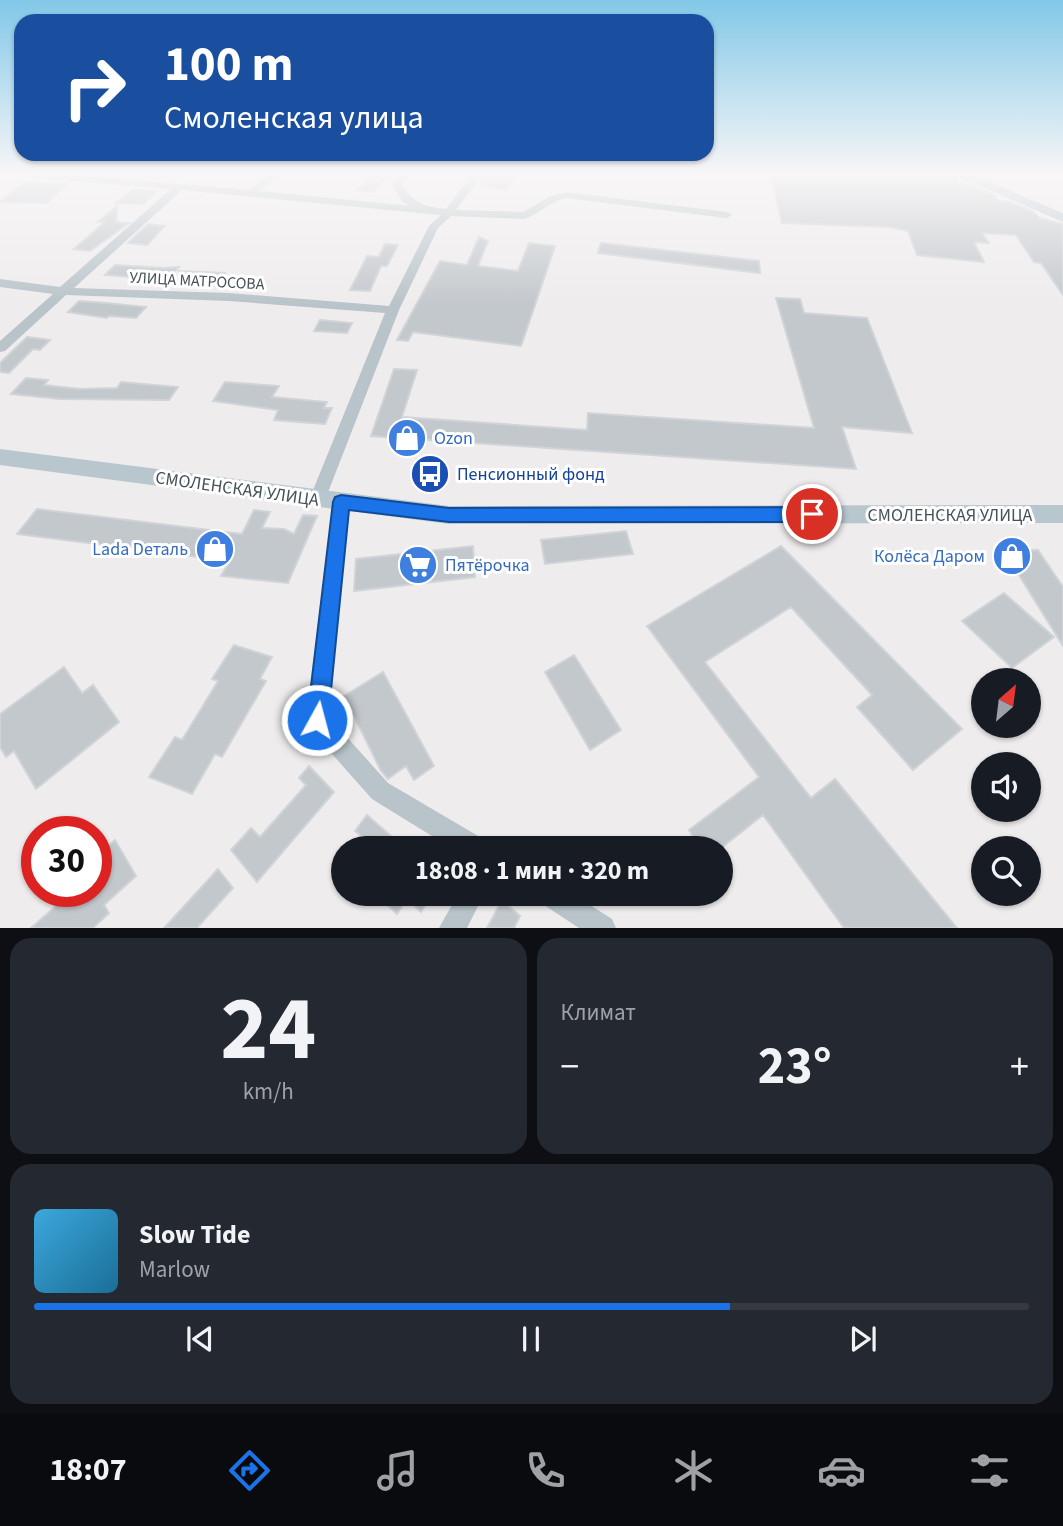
<!DOCTYPE html>
<html lang="ru">
<meta charset="utf-8">
<style>
body{margin:0;font-family:"Source Sans 3",sans-serif;background:#242831;color:#f1f3f6;height:100vh;display:flex;flex-direction:column;font-size:26px;white-space:nowrap}
*{box-sizing:border-box;margin:0}
p{font-size:23px;color:#9ea1a6}
.icon{flex:none;width:38px;height:38px;fill:none;stroke:currentColor;stroke-width:2;stroke-linecap:round;stroke-linejoin:round}
.map{position:relative;height:928px;overflow:hidden}
.side{display:flex;flex-direction:column;gap:10px;padding:10px;background:#0d0f14;flex:1}
.side>*{flex:none}
.hud{position:absolute;left:14px;top:14px;width:700px;height:147px;border-radius:21px;box-shadow:0 2px 5px #0004;background:#1a4fa0;color:#fff;overflow:hidden}
.needle{width:46px;rotate:28deg}
.fabs{position:absolute;left:971px;top:668px;display:grid;gap:14px}
.fabs a{display:grid;place-items:center;width:70px;height:70px;border-radius:50%;background:#171b24;box-shadow:0 2px 5px #0004;font-size:35px}
.speed{position:absolute;left:21px;top:816px;display:flex;gap:14px;font-size:35px;font-weight:700;text-align:center}
.speed>*{display:grid;place-content:center;width:91px;height:91px;border-radius:50%;background:#171b24;box-shadow:0 2px 5px #0004;line-height:1}
.speed .limit{border:10px solid #d22;background:#fff;color:#111}
.pin{position:absolute;display:grid;place-items:center;width:60px;height:60px;color:#fff;margin:-30px;border:4px solid #fff;border-radius:50%;box-shadow:0 2px 7px #0007}
.me{position:absolute;width:77px;margin:-38px;rotate:7deg;stroke-linejoin:round;filter:drop-shadow(0 0 5px #0008)}
.turn{display:flex;align-items:center;gap:24px;height:147px;padding:0 35px;font-size:32px}
.turn .icon{width:91px;height:91px;stroke-width:2.5}
.turn b{display:block;font-size:49px;line-height:60px}
.big{font-size:52px;font-weight:700;line-height:1.1}
.side .tile{flex:1;display:flex;flex-direction:column;justify-content:center;gap:10px;min-width:0;padding:0 24px;border-radius:21px;background:#242831}
.side .dial{align-items:center;gap:0}
.dial b{font-size:91px;line-height:1}
.song{display:flex;align-items:center;gap:21px}
.cover{width:84px;height:84px;border-radius:10px;background:linear-gradient(135deg,hsl(200 70% 55%),hsl(200 70% 35%))}
.played{height:7px;border-radius:4px;background:linear-gradient(90deg,#1a73e8 70%,#363941 70%)}
.keys{display:flex;justify-content:space-around;direction:ltr}
.heat{display:flex;justify-content:space-between;align-items:center;font-size:38px;direction:ltr}
.side .tiles{flex:1;display:grid;gap:10px;grid-template-columns:1fr 1fr}
.tile:last-child{grid-column:span 2}
.trip{position:absolute;left:331px;top:836px;width:402px;height:70px;border-radius:35px;background:#171b24;box-shadow:0 2px 5px #0004;font-weight:700;line-height:70px;text-align:center}
.menu{display:flex;height:112px;justify-content:space-around;align-items:center;background:#090b0e;color:#9ea1a6}
.menu .icon{width:49px;height:49px}
.menu .active{color:#1a73e8}
.menu b{font-size:32px;color:#f1f3f6}
.map>svg:first-child{display:block}
.building{fill:#c3c8cc;stroke:#d0d4d8;stroke-width:2}
.lines{fill:none;stroke-linecap:round;stroke-linejoin:round}
.street{fill:#b8c4c9;fill-rule:evenodd}
.secondary{fill:#b8c6ce;fill-rule:evenodd}
.route{fill:#1a73e8;stroke:#114b97;stroke-width:2}
.labels{text-anchor:middle;dominant-baseline:central;stroke-width:6;stroke-linejoin:round;paint-order:stroke}
.far-street-label{font-size:16px;fill:#455359;stroke:#fff}
.shop-label{font-size:18px;fill:#366cbe;stroke:#fff;text-anchor:start}
.transit-label{font-size:18px;fill:#164399;stroke:#fff;text-anchor:start}
.street-label{font-size:18px;fill:#455359;stroke:#fff}
</style>
<div class="map">
<svg width="1063" height="928" viewBox="0 0 1063 928">
<rect width="100%" height="100%" fill="#efeced"/>
<path class="building" d="M372 175H389L373 192 357 190Z
M484 175H514L507 190 479 184Z
M771 175H953L959 183 969 184 994 195 999 201 1011 202 1034 212 1039 218 1063 224V295L1041 263 1034 262 1016 235 982 233 989 243 974 242 984 262 917 255 908 231 890 227 782 223Z
M24 182 64 183 67 184 46 203 0 202Z
M133 189 157 191 143 204 116 203Z
M117 206 116 222 129 223 90 251 74 249 105 222H98Z
M148 224 165 226 147 245 128 243Z
M479 237 488 241 478 266 518 271 529 243 555 246 521 346 413 332 408 341 397 340 440 261 467 265Z
M601 243 759 261 760 273 598 253Z
M385 244 398 245 387 266H381L370 291 350 290 367 256 379 257Z
M115 265 164 268 179 267 168 280 105 275Z
M179 271 225 273 218 283 179 281Z
M776 298 800 299 804 313 867 318 912 433 842 427 856 469 371 436 394 369 417 370 402 417 587 430 588 413 814 428Z
M79 301 106 303 146 307 136 318 109 316 107 318 68 312Z
M320 320 352 323 347 333 314 331Z
M27 337 50 340 40 350 33 349 9 373 0 372V363Z
M26 378 48 380 44 385 80 389 117 388 121 382 178 387 169 400 60 399 11 394Z
M225 382 279 386 272 397 327 402 324 408H332L325 424 274 420 278 410 213 401Z
M37 509 242 534 254 510 270 512 262 528 284 529 294 534 303 515 317 516 288 583 221 576 230 561 17 534Z
M626 531 633 554 545 564 541 540Z
M473 546 475 577 354 591 356 559Z
M781 546 962 729 913 770 857 707 872 695 791 607 705 662 811 798 835 779 957 928H844L763 815 720 849H700L689 830 759 777 647 626Z
M1038 550 1063 587V646L1004 551Z
M1004 593 1054 637 1012 668 962 621Z
M234 645 272 657 260 679 266 681 222 757 215 754 192 794 149 777 175 737 182 740 218 681 212 679Z
M574 655 621 730 590 750 545 672Z
M64 667 82 693 93 685 119 722 36 789 14 751 6 757 0 747V714Z
M383 672 434 766 414 780 406 766 388 779 381 771 344 696Z
M309 766 334 792 257 882 231 850 251 828 260 837 306 785 299 778Z
M367 815 406 849H358L365 839 355 831Z
M115 840 136 876 104 905 109 913 93 928H31L73 891H96V857Z
M218 869 233 888 197 928H164Z
M375 894H432L421 912 407 899 397 914Z
M502 900 520 916 514 928H487Z"/>
<g class="lines">
<path class="street" d="M30 175H82L249 190 268 175H279L260 191 410 206 403 202 392 185 400 175H410L402 185C414 203 425 207 446 209L472 175H482L456 210 523 212 549 197 566 192 727 212 732 215 727 218 566 198C550 201 540 214 524 219L451 216 438 228 399 310 325 500 323 505 317 507 311 505 309 500 385 313 229 301 66 295 5 351 0 352V341L53 294 0 287V279L60 287 171 189 35 178ZM182 190 441 215 429 226 389 306 229 293 74 288Z
M341 495 347 497 349 502 328 716 388 783 485 840 488 849H453L372 799 309 728 306 720 333 502 335 497Z
M458 894H484L467 928H439Z
M538 894H573L612 919 616 928H579L541 903Z"/>
<path class="secondary" d="M955 175H973L1063 213V222Z
M0 449 449 506 1063 505V523L449 524 0 465Z"/>
</g>
<linearGradient id="sky" x2="0" y2="1"><stop stop-color="#82c8e8"/><stop offset="0.57" stop-color="#f8f6f7"/><stop offset="1" stop-color="#f8f6f7" stop-opacity="0"/></linearGradient>
<rect width="1063" height="305" fill="url(#sky)"/>
<path class="route" d="M341 495 449 508 812 507 818 509 821 514 818 520 812 522H449L349 510 328 720 325 728 317 731 310 728 307 720 333 502 335 497Z"/>
<defs>
<g id="shop-disc" transform="scale(2.0125)"><circle r="9.5" fill="#3f7fe0" stroke="#fff"/><path d="M-5-2.5h2.3a2.7 3.5 0 0 1 5.4 0H5L5.5 6h-11ZM-1.5-2.5h3a1.5 2.3 0 0 0-3 0Z" fill="#fff"/></g>
<g id="bus-disc" transform="scale(2.0125)"><circle r="9.5" fill="#1a4fb4" stroke="#fff"/><path d="M-5-6H5V4H4V6H2V4H-2V6H-4V4H-5ZM-3.5-4V0h7V-4ZM-3.5 1.2v1.5H-2V1.2ZM2 1.2v1.5H3.5V1.2Z" fill="#fff"/></g>
<g id="supermarket-disc" transform="scale(2.0125)"><circle r="9.5" fill="#3f7fe0" stroke="#fff"/><path d="M-6-5.5h2.5l.6 2H6L4.5 2H-2.5L-4.4-4H-6ZM-1.5 3.2a1.3 1.3 0 1 0 .1 0ZM3 3.2a1.3 1.3 0 1 0 .1 0Z" fill="#fff"/></g>
</defs>
<g fill-rule="evenodd">
<use href="#shop-disc" x="407" y="438"/>
<use href="#bus-disc" x="430" y="474"/>
<use href="#shop-disc" x="215" y="549"/>
<use href="#shop-disc" x="1012" y="556"/>
<use href="#supermarket-disc" x="418" y="565"/>
</g>
<g class="labels">
<g class="far-street-label">
<text transform="translate(197 281) rotate(3)">УЛИЦА МАТРОСОВА</text>
</g>
<g class="shop-label">
<text x="434" y="438">Ozon</text>
<text x="188" y="549" text-anchor="end">Lada Dеталь</text>
<text x="985" y="556" text-anchor="end">Колёса Даром</text>
<text x="445" y="565">Пятёрочка</text>
</g>
<g class="transit-label">
<text x="457" y="474">Пенсионный фонд</text>
</g>
<g class="street-label">
<text transform="translate(237 489) rotate(8)">СМОЛЕНСКАЯ УЛИЦА</text>
<text x="950" y="515">СМОЛЕНСКАЯ УЛИЦА</text>
</g>
</g>
</svg>
<div class="fabs">
<a><svg class="needle" viewBox="-14 -14 28 28"><path d="M0-13l5 13h-10z" fill="#e53935"/><path d="M0 13l5-13h-10z" fill="#9ea1a6"/></svg></a>
<a><svg class="icon" aria-label="sound" viewBox="0 0 24 24"><path d="M4 9h4l5-4v14l-5-4H4zM17 9q2 3 0 6"/></svg></a>
<a><svg class="icon" aria-label="search" viewBox="0 0 24 24"><circle cx="10" cy="10" r="6"/><path d="M15 15l6 6"/></svg></a>
</div>
<div class="speed"><div class="limit">30</div></div>
<div class="pin" style="left:812px;top:514px;background:#d93025"><svg class="icon" aria-label="arrive" viewBox="0 0 24 24"><path d="M6 21V4h12l-3 4 3 4H6"/></svg></div>
<svg class="me" style="left:317px;top:720px" viewBox="-20 -20 40 40"><circle r="17" fill="#1a73e8" stroke="#fff" stroke-width="3"/><path d="M0-11L8 9 0 5-8 9z" fill="#fff"/></svg>
<div class="trip">18:08 · 1 мин · 320 m</div>
<div class="hud">
<div class="turn"><svg class="icon" aria-label="right" viewBox="0 0 24 24"><path d="M7 20v-9h11M14 6l5 5-5 5"/></svg><div><b>100 m</b>Смоленская улица</div></div>
</div>
</div>
<section class="side">
<div class="tiles">
<div class="tile dial"><b>24</b><p>km/h</p></div>
<div class="tile"><p>Климат</p>
<div class="heat"><a>−</a><b class="big">23°</b><a>+</a></div>
</div>
<div class="tile">
<div class="song"><i class="cover"></i><div><b>Slow Tide</b><p>Marlow</p></div></div>
<div class="played"></div>
<div class="keys"><svg class="icon" aria-label="previous" viewBox="0 0 24 24"><path d="M18 5L8 12l10 7zM5 5v14"/></svg><svg class="icon" aria-label="pause" viewBox="0 0 24 24"><path d="M8 5v14M16 5v14"/></svg><svg class="icon" aria-label="next" viewBox="0 0 24 24"><path d="M6 5l10 7-10 7zM19 5v14"/></svg></div>
</div>
</div>
</section>
<nav class="menu">
<b>18:07</b>
<svg class="icon active" aria-label="directions" viewBox="0 0 24 24"><path d="M12 3l9 9-9 9-9-9zM9 14v-3h6M13 9l2 2-2 2"/></svg>
<svg class="icon" aria-label="music" viewBox="0 0 24 24"><path d="M9 18V5l10-2v13"/><circle cx="6" cy="18" r="3"/><circle cx="16" cy="16" r="3"/></svg>
<svg class="icon" aria-label="phone" viewBox="0 0 24 24"><path d="M5 4h4l2 5-3 2q2 4 5 5l2-3 5 2v4C11 20 4 13 5 4z"/></svg>
<svg class="icon" aria-label="climate" viewBox="0 0 24 24"><path d="M12 3v18M4 7l16 10M4 17L20 7"/></svg>
<svg class="icon" aria-label="car" viewBox="0 0 24 24"><path d="M5 17H2v-5l4-1 3-4h7l3 4 3 1v5h-3M9 17h6M6 11h13"/><circle cx="7" cy="17" r="2"/><circle cx="17" cy="17" r="2"/></svg>
<svg class="icon" aria-label="filters" viewBox="0 0 24 24"><path d="M4 7h16M4 17h16"/><circle cx="9" cy="7" r="2"/><circle cx="15" cy="17" r="2"/></svg>
</nav>
